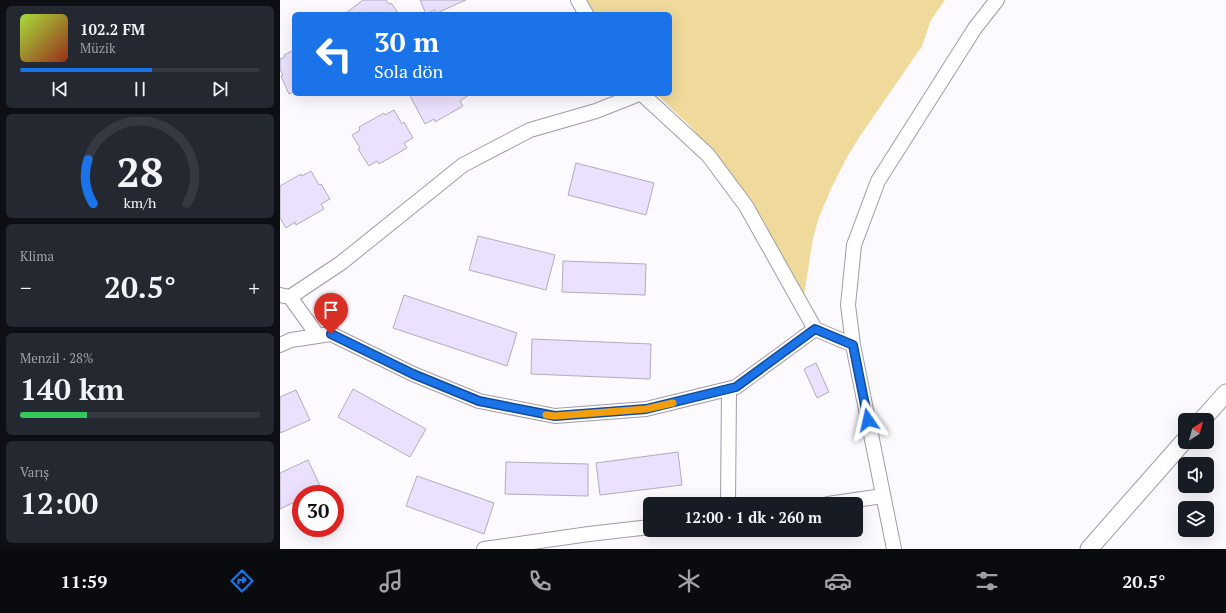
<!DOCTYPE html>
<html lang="tr">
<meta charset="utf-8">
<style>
body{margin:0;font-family:"PT Serif",serif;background:#242831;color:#f1f3f6;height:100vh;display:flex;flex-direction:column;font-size:15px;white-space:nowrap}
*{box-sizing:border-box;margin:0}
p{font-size:13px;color:#9ea1a6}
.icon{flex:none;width:22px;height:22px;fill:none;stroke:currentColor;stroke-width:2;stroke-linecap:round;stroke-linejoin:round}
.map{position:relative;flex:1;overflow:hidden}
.panel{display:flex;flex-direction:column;gap:6px;padding:6px;background:#0d0f14;width:280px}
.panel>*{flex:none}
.guide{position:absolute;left:12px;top:12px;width:380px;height:84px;border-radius:6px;box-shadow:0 4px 16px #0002;background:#1a73e8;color:#fff;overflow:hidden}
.needle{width:26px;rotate:36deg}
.tools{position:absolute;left:898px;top:413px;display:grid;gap:8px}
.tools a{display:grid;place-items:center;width:36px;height:36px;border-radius:6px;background:#171b24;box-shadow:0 4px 16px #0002;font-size:20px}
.speed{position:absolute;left:12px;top:485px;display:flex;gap:8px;font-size:20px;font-weight:700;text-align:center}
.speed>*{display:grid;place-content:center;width:52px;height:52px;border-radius:50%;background:#171b24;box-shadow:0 4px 16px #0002;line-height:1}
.speed .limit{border:6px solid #d22;background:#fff;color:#111}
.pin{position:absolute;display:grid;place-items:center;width:34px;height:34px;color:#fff;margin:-41px -17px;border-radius:50% 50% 50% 0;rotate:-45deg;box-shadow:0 0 4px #0007}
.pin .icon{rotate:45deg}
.me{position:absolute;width:44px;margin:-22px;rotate:349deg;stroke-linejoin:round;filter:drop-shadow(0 0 3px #0008)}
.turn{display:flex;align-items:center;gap:14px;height:84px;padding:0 16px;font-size:18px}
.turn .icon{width:52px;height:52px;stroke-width:2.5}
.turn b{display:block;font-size:28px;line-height:34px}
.big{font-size:30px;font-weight:800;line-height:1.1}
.panel .tile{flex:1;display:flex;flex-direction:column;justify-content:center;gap:6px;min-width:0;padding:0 14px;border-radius:6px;background:#242831}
.panel .dial{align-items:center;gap:0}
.dial svg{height:104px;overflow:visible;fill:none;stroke:#363941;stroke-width:7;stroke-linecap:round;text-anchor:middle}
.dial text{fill:#f1f3f6;stroke:none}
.song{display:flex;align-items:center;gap:12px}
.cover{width:48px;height:48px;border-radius:6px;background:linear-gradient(135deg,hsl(80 70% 55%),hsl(10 70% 35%))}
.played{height:4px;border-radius:2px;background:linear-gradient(90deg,#1a73e8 55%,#363941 55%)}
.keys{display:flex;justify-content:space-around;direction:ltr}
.heat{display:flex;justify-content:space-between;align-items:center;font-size:22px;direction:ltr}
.charge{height:6px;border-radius:3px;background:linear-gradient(90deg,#34c759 28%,#363941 0)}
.trip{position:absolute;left:363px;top:497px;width:220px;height:40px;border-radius:6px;background:#171b24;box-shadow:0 4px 16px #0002;font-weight:800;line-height:40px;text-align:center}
.tabs{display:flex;height:64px;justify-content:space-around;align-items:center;background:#090b0e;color:#9ea1a6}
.tabs .icon{width:28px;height:28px}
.tabs .active{color:#1a73e8}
.tabs b{font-size:18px;color:#f1f3f6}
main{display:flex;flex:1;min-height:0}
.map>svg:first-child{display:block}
.green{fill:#efd99b}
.building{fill:#ebe0fd;stroke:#b2acbc}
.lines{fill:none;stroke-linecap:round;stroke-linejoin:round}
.minor-casing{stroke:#a09aaa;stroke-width:16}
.tertiary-casing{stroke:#a09aaa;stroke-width:19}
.minor{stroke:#fff;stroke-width:14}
.tertiary{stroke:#fff;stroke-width:17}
.route-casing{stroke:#114b97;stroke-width:10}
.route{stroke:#1a73e8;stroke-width:7}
.slow{stroke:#f59e0b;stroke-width:7}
</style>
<main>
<section class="panel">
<div class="tile">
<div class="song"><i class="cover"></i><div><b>102.2 FM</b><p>Müzik</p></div></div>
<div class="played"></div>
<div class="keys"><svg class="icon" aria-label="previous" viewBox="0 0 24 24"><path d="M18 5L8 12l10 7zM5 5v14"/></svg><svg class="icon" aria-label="pause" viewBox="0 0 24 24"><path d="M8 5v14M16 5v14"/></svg><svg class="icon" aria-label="next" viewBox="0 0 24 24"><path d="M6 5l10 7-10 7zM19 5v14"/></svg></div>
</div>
<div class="tile dial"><svg viewBox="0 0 100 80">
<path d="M14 69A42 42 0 1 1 86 69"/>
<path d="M14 69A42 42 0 0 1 10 35" stroke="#1a73e8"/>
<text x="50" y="56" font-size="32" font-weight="700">28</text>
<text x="50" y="72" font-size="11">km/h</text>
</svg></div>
<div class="tile"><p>Klima</p>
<div class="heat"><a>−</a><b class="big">20.5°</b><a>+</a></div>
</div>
<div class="tile"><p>Menzil · 28%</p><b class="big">140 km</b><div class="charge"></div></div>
<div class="tile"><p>Varış</p><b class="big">12:00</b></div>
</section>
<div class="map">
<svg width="946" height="549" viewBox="0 0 946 549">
<rect width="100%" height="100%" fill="#fcfafe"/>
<path class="green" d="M302 0H665L651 20 642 46 578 139 567 157 551 189 539 217 533 238 523 302 426 145 410 126 376 94H390V14H311Z"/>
<path class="building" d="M83 0H106L109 4 111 3 119 14H67L66 13Z
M140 0H186L157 13 155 10 146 14Z
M14 50V92L9 94 1 76 3 75 0 69V59L5 57 4 55Z
M129 94H188L189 95 180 101 183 106 155 122 154 119 145 124Z
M114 110 122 124 124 122 133 138 124 143 127 148 99 164 97 161 89 166 78 149 80 148 72 135 80 130 79 127 104 113 105 115Z
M296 163 374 183 366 215 288 195Z
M31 171 39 185 41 184 50 199 41 204 44 209 16 225 15 222 6 228 0 218V186L21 174 22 176Z
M198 236 275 255 266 290 189 270Z
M283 261 366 264 365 295 282 292Z
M124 295 237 333 227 366 113 328Z
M252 339 371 344 370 379 251 374Z
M536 363 549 392 537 398 524 369Z
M73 389 146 429 130 457 58 417Z
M16 390 30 420 0 433V397Z
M398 452 402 485 320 495 316 463Z
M28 460 42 490 32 494H21V499L0 509V473Z
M226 462 308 464V496L225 494Z
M137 476 214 503 204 534 126 506Z"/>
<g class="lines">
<g class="minor-casing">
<path id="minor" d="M298 0 306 14
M362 94 428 155 466 206 535 329 573 345
M0 295 10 297 38 336
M10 297 61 263 183 165 250 130 316 111 359 94
M0 345 11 340 51 334 133 374 199 401 275 416 366 409 456 387 535 329
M448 504 449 389
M548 504 603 496
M204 549 309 534 370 527
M614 549 573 345 568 305 574 245 598 181 695 28 717 0"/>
</g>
<g class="tertiary-casing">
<path id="tertiary" d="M922 420 946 393
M809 549 905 440"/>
</g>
<use href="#minor" class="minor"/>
<use href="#tertiary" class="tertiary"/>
</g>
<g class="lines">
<g class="route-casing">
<path id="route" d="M51 334 133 374 199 401 275 416 366 409 456 387 535 329 573 345 588 420"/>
</g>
<use href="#route" class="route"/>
<path class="slow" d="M266 415 275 416 366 409 393 403"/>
</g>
</svg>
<div class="tools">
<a><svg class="needle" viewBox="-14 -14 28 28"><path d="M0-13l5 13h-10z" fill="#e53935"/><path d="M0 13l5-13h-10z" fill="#9ea1a6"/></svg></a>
<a><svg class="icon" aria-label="sound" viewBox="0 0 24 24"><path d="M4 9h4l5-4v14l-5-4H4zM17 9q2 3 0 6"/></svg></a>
<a><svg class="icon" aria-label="layers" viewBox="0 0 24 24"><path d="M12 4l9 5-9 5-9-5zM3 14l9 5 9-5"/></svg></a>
</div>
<div class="speed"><div class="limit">30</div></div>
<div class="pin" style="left:51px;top:334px;background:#d93025"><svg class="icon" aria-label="arrive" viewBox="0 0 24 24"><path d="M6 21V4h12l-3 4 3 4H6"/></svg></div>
<svg class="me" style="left:588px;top:420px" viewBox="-20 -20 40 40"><path d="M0-17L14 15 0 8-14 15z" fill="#1a73e8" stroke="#fff" stroke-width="4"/></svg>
<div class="trip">12:00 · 1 dk · 260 m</div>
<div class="guide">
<div class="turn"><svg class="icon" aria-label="left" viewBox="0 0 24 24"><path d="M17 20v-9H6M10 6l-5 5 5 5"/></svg><div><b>30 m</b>Sola dön</div></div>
</div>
</div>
</main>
<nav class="tabs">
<b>11:59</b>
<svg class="icon active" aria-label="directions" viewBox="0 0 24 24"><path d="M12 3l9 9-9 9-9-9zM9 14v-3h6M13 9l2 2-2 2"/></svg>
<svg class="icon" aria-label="music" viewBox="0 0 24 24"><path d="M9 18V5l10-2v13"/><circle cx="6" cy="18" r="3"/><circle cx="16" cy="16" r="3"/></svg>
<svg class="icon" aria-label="phone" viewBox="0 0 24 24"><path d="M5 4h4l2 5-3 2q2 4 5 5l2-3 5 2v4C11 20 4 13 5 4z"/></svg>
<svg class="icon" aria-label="climate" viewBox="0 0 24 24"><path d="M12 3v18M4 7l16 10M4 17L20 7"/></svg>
<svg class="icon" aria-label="car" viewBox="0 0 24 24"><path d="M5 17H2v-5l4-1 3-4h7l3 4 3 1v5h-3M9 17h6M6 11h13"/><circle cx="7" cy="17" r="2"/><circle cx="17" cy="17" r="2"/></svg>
<svg class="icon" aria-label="filters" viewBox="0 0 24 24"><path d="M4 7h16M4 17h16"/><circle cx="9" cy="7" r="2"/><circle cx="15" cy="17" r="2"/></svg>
<b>20.5°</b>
</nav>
